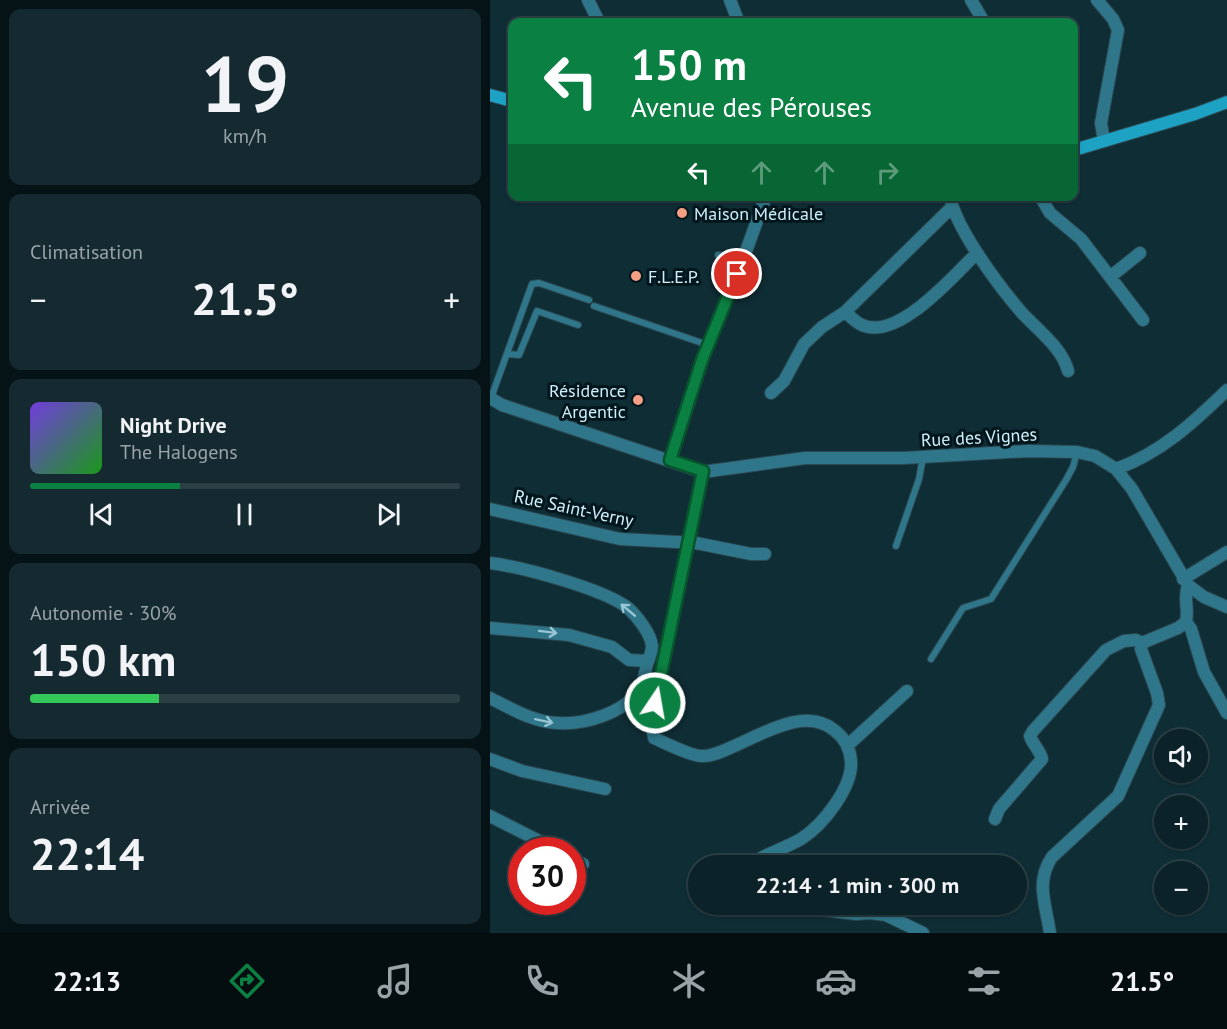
<!DOCTYPE html>
<html lang="fr">
<meta charset="utf-8">
<style>
body{margin:0;font-family:"PT Sans",sans-serif;background:#142a30;color:#f1f3f6;height:100vh;display:flex;flex-direction:column;font-size:22px;white-space:nowrap}
*{box-sizing:border-box;margin:0}
p{font-size:20px;color:#9aa4a8}
.icon{flex:none;width:33px;height:33px;fill:none;stroke:currentColor;stroke-width:2;stroke-linecap:round;stroke-linejoin:round}
.map{position:relative;flex:1;overflow:hidden}
.sheet{display:flex;flex-direction:column;gap:9px;padding:9px;background:#061316;width:490px}
.sheet>*{flex:none}
.hud{position:absolute;left:18px;top:18px;width:570px;height:183px;border-radius:12px;box-shadow:0 2px 4px #0004,0 0 0 2px #2b3f45;background:#0b8043;color:#fff;overflow:hidden}
.buttons{position:absolute;left:664px;top:729px;display:grid;gap:12px}
.buttons a{display:grid;place-items:center;width:54px;height:54px;border-radius:50%;background:#0b2228;box-shadow:0 2px 4px #0004,0 0 0 2px #2b3f45;font-size:30px}
.speed{position:absolute;left:18px;top:837px;display:flex;gap:12px;font-size:30px;font-weight:700;text-align:center}
.speed>*{display:grid;place-content:center;width:78px;height:78px;border-radius:50%;background:#0b2228;box-shadow:0 2px 4px #0004,0 0 0 2px #2b3f45;line-height:1}
.speed .limit{border:9px solid #d22;background:#fff;color:#111}
.pin{position:absolute;display:grid;place-items:center;width:51px;height:51px;color:#fff;margin:-26px;border:3px solid #fff;border-radius:50%;box-shadow:0 2px 6px #0007}
.me{position:absolute;width:66px;margin:-33px;rotate:12deg;stroke-linejoin:round;filter:drop-shadow(0 0 4px #0008)}
.turn{display:flex;align-items:center;gap:21px;height:126px;padding:0 24px;font-size:27px}
.turn .icon{width:78px;height:78px;stroke-width:2.5}
.turn b{display:block;font-size:42px;line-height:51px}
.lanes{display:flex;align-items:center;height:57px;padding:0 24px;background:#0003;justify-content:center;gap:30px;direction:ltr}
.lanes .off{opacity:.35}
.big{font-size:45px;font-weight:700;line-height:1.1}
.sheet .widget{flex:1;display:flex;flex-direction:column;justify-content:center;gap:9px;min-width:0;padding:0 21px;border-radius:12px;background:#142a30}
.sheet .dial{align-items:center;gap:0}
.dial b{font-size:78px;line-height:1}
.song{display:flex;align-items:center;gap:18px}
.cover{width:72px;height:72px;border-radius:9px;background:linear-gradient(135deg,hsl(260 70% 55%),hsl(120 70% 35%))}
.played{height:6px;border-radius:3px;background:linear-gradient(90deg,#0b8043 35%,#2b3f45 35%)}
.keys{display:flex;justify-content:space-around;direction:ltr}
.heat{display:flex;justify-content:space-between;align-items:center;font-size:33px;direction:ltr}
.charge{height:9px;border-radius:4px;background:linear-gradient(90deg,#34c759 30%,#2b3f45 0)}
.trip{position:absolute;left:198px;top:855px;width:339px;height:60px;border-radius:30px;background:#0b2228;box-shadow:0 2px 4px #0004,0 0 0 2px #2b3f45;font-weight:700;line-height:60px;text-align:center}
.menu{display:flex;height:96px;justify-content:space-around;align-items:center;background:#040e10;color:#9aa4a8}
.menu .icon{width:42px;height:42px}
.menu .selected{color:#0b8043}
.menu b{font-size:27px;color:#f1f3f6}
main{display:flex;flex:1;min-height:0}
.map>svg:first-child{display:block}
.lines{fill:none;stroke-linecap:round;stroke-linejoin:round}
.service-casing{stroke:#2a4851;stroke-width:8}
.minor-casing{stroke:#2a4851;stroke-width:14}
.secondary-casing{stroke:#2a4851;stroke-width:14}
.service{stroke:#30768a;stroke-width:6}
.minor{stroke:#30768a;stroke-width:12}
.secondary{stroke:#1da2c3;stroke-width:12}
.oneway{stroke:#97c5d3}
.route-casing{stroke:#07532c;stroke-width:15}
.route{stroke:#0b8043;stroke-width:10}
.poi-dot{fill:#f39f83;stroke:#00151c;stroke-width:2}
.labels{text-anchor:middle;dominant-baseline:central;stroke-width:6;stroke-linejoin:round;paint-order:stroke}
.poi-label{font-size:18px;fill:#cff0fb;stroke:#00151c;text-anchor:start}
.street-label{font-size:18px;fill:#cff0fb;stroke:#00151c}
</style>
<main>
<section class="sheet">
<div class="widget dial"><b>19</b><p>km/h</p></div>
<div class="widget"><p>Climatisation</p>
<div class="heat"><a>−</a><b class="big">21.5°</b><a>+</a></div>
</div>
<div class="widget">
<div class="song"><i class="cover"></i><div><b>Night Drive</b><p>The Halogens</p></div></div>
<div class="played"></div>
<div class="keys"><svg class="icon" aria-label="previous" viewBox="0 0 24 24"><path d="M18 5L8 12l10 7zM5 5v14"/></svg><svg class="icon" aria-label="pause" viewBox="0 0 24 24"><path d="M8 5v14M16 5v14"/></svg><svg class="icon" aria-label="next" viewBox="0 0 24 24"><path d="M6 5l10 7-10 7zM19 5v14"/></svg></div>
</div>
<div class="widget"><p>Autonomie · 30%</p><b class="big">150 km</b><div class="charge"></div></div>
<div class="widget"><p>Arrivée</p><b class="big">22:14</b></div>
</section>
<div class="map">
<svg width="737" height="933" viewBox="0 0 737 933">
<rect width="100%" height="100%" fill="#0f2d35"/>
<g class="lines">
<g class="service-casing">
<path id="service" d="M228 255 245 257 254 254
M104 306 218 345
M17 354 29 355 47 311 88 325
M1 398 42 284 49 283 99 300
M406 546 429 479 433 457
M441 659 473 608 501 599 576 480 583 467 587 452"/>
</g>
<g class="minor-casing">
<path id="minor" d="M98 0 109 22
M240 0 247 18 245 22
M481 0 494 22
M607 0 623 19 628 30 611 123 614 141
M460 196C465 228 511 289 533 314 548 330 573 349 578 371
M550 196 560 213 591 239 653 320
M620 277 650 253
M355 312C360 316 364 321 370 324 406 344 464 275 487 253
M281 393 294 381 314 344 332 327 355 312 462 207
M0 398 12 405 213 472 315 458H414L538 451 587 452 605 456 626 469 642 489 698 585 714 597 737 607
M180 461 212 360 255 254 276 196
M626 469C671 453 704 422 737 390
M213 472 161 721 164 738C175 743 201 756 211 756 221 757 233 751 242 747 271 735 315 706 344 730 355 738 360 748 361 761 363 787 333 825 311 839 294 849 274 854 258 866
M0 509 130 539 206 543 261 554H275
M0 563C32 567 114 589 138 608 147 616 161 634 162 646 162 651 159 659 157 664 155 672 154 683 149 690 134 713 94 725 68 723 43 722 22 709 0 698
M693 579 737 552
M696 622 701 629 714 672 737 713
M696 622C699 608 693 599 698 585
M0 628 79 635 122 647 139 660 158 661
M358 745 417 691
M0 759 32 771 115 789
M0 816 67 850
M505 819 509 809 552 759C550 750 543 745 540 736L543 731 616 650 634 641 646 640 652 643
M82 859 93 864
M284 904 366 914 380 913 396 915 433 933
M560 933C556 905 545 882 562 857L628 796 669 705 667 693 651 649 652 643 688 628 696 622"/>
</g>
<g class="secondary-casing">
<path id="secondary" d="M0 95 22 101
M584 150 705 114 737 102"/>
</g>
<use href="#service" class="service"/>
<use href="#minor" class="minor"/>
<use href="#secondary" class="secondary"/>
</g>
<defs><path id="oneway-shaft" d="M-6 0H5M1.5-3L5.5 0L1.5 3" fill="none" stroke-width="1.6" stroke-linecap="round" stroke-linejoin="round" transform="scale(1.5)"/></defs>
<g class="oneway">
<use href="#oneway-shaft" transform="translate(138 610) rotate(-140)"/>
<use href="#oneway-shaft" transform="translate(58 632) rotate(7)"/>
<use href="#oneway-shaft" transform="translate(54 721) rotate(12)"/>
</g>
<g class="lines">
<g class="route-casing">
<path id="route" d="M165 703 213 471 180 460 212 360 247 274"/>
</g>
<use href="#route" class="route"/>
</g>
<g class="poi-dot">
<circle cx="192" cy="213" r="6"/>
<circle cx="146" cy="276" r="6"/>
<circle cx="148" cy="400" r="6"/>
</g>
<g class="labels">
<g class="poi-label">
<text x="204" y="213">Maison Médicale</text>
<text x="158" y="276">F.L.E.P.</text>
<text x="136" y="390" text-anchor="end">Résidence<tspan x="136" dy="21">Argentic</tspan></text>
</g>
<g class="street-label">
<text transform="translate(489 437) rotate(-3)">Rue des Vignes</text>
<text transform="translate(84 508) rotate(12)">Rue Saint-Verny</text>
</g>
</g>
</svg>
<div class="buttons">
<a><svg class="icon" aria-label="sound" viewBox="0 0 24 24"><path d="M4 9h4l5-4v14l-5-4H4zM17 9q2 3 0 6"/></svg></a>
<a>+</a>
<a>−</a>
</div>
<div class="speed"><div class="limit">30</div></div>
<div class="pin" style="left:247px;top:274px;background:#d93025"><svg class="icon" aria-label="arrive" viewBox="0 0 24 24"><path d="M6 21V4h12l-3 4 3 4H6"/></svg></div>
<svg class="me" style="left:165px;top:703px" viewBox="-20 -20 40 40"><circle r="17" fill="#0b8043" stroke="#fff" stroke-width="3"/><path d="M0-11L8 9 0 5-8 9z" fill="#fff"/></svg>
<div class="trip">22:14 · 1 min · 300 m</div>
<div class="hud">
<div class="turn"><svg class="icon" aria-label="left" viewBox="0 0 24 24"><path d="M17 20v-9H6M10 6l-5 5 5 5"/></svg><div><b>150 m</b>Avenue des Pérouses</div></div>
<div class="lanes"><svg class="icon" aria-label="left" viewBox="0 0 24 24"><path d="M17 20v-9H6M10 6l-5 5 5 5"/></svg><svg class="icon off" aria-label="ahead" viewBox="0 0 24 24"><path d="M12 20V5M6 11l6-6 6 6"/></svg><svg class="icon off" aria-label="ahead" viewBox="0 0 24 24"><path d="M12 20V5M6 11l6-6 6 6"/></svg><svg class="icon off" aria-label="right" viewBox="0 0 24 24"><path d="M7 20v-9h11M14 6l5 5-5 5"/></svg></div>
</div>
</div>
</main>
<nav class="menu">
<b>22:13</b>
<svg class="icon selected" aria-label="directions" viewBox="0 0 24 24"><path d="M12 3l9 9-9 9-9-9zM9 14v-3h6M13 9l2 2-2 2"/></svg>
<svg class="icon" aria-label="music" viewBox="0 0 24 24"><path d="M9 18V5l10-2v13"/><circle cx="6" cy="18" r="3"/><circle cx="16" cy="16" r="3"/></svg>
<svg class="icon" aria-label="phone" viewBox="0 0 24 24"><path d="M5 4h4l2 5-3 2q2 4 5 5l2-3 5 2v4C11 20 4 13 5 4z"/></svg>
<svg class="icon" aria-label="climate" viewBox="0 0 24 24"><path d="M12 3v18M4 7l16 10M4 17L20 7"/></svg>
<svg class="icon" aria-label="car" viewBox="0 0 24 24"><path d="M5 17H2v-5l4-1 3-4h7l3 4 3 1v5h-3M9 17h6M6 11h13"/><circle cx="7" cy="17" r="2"/><circle cx="17" cy="17" r="2"/></svg>
<svg class="icon" aria-label="filters" viewBox="0 0 24 24"><path d="M4 7h16M4 17h16"/><circle cx="9" cy="7" r="2"/><circle cx="15" cy="17" r="2"/></svg>
<b>21.5°</b>
</nav>
